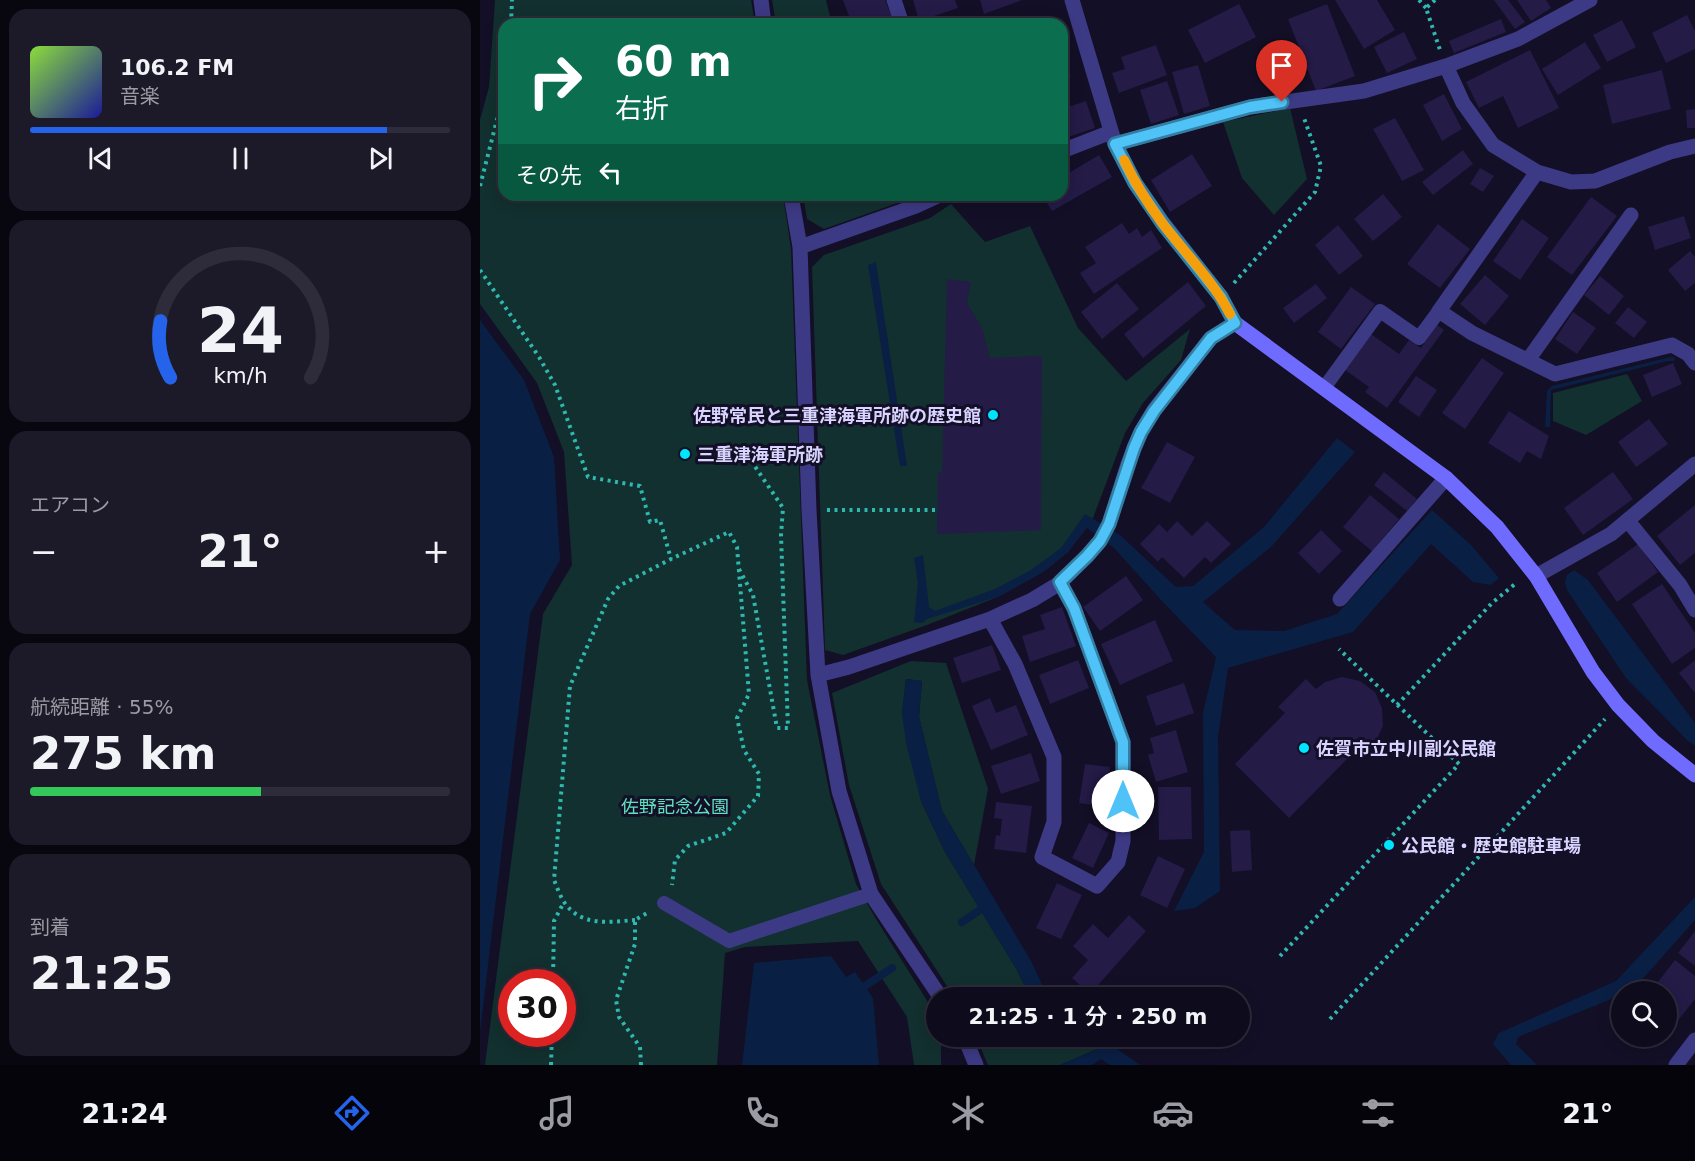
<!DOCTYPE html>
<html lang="ja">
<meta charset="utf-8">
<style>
body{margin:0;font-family:"DejaVu Sans","Noto Sans JP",sans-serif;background:#1c1929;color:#f1f3f6;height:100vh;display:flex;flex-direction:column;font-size:22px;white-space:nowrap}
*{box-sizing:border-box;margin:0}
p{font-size:20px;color:#9b9ba3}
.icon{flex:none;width:33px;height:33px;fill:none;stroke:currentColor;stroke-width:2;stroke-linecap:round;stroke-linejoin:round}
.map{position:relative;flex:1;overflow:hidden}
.sheet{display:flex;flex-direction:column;gap:9px;padding:9px;background:#08060f;width:480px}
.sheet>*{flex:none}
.guide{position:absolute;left:18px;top:18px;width:570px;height:183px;border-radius:18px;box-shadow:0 3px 15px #0003,0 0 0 2px #2e2b3b;background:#0b6e4f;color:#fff;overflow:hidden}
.controls{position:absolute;left:1131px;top:981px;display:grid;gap:12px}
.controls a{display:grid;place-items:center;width:66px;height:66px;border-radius:50%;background:#0e0b1c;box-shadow:0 3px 15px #0003,0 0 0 2px #2e2b3b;font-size:30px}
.speed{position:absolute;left:18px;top:969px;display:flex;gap:12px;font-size:30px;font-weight:700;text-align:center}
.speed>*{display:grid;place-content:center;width:78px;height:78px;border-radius:50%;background:#0e0b1c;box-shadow:0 3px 15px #0003,0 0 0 2px #2e2b3b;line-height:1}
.speed .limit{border:9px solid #d22;background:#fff;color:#111}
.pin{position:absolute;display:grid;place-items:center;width:51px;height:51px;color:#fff;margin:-62px -26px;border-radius:50% 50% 50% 0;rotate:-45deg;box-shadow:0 0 6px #0007}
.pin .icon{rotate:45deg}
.me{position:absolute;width:66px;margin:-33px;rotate:0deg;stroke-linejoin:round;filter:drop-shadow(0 0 4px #0008)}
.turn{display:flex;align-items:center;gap:21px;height:126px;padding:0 18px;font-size:27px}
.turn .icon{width:78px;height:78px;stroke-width:2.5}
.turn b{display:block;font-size:42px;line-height:51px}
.then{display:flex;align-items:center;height:57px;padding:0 18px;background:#0003;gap:12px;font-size:22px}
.big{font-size:45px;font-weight:600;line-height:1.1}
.sheet .widget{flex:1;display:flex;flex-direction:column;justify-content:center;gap:9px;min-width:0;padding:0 21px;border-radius:18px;background:#1c1929}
.sheet .dial{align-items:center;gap:0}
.dial svg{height:156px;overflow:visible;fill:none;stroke:#2e2b3b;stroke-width:7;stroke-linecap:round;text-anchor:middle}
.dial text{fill:#f1f3f6;stroke:none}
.song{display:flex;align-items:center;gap:18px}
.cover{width:72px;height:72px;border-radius:9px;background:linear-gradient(135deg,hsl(90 70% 55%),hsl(240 70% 35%))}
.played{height:6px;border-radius:3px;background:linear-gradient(90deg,#2563eb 85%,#2e2b3b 85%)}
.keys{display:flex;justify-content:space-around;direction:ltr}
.heat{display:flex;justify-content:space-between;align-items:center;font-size:33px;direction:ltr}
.charge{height:9px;border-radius:4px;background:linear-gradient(90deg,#34c759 55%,#2e2b3b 0)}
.trip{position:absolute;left:446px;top:987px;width:324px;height:60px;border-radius:30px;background:#0e0b1c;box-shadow:0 3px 15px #0003,0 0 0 2px #2e2b3b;font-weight:600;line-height:60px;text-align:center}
.tabs{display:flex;height:96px;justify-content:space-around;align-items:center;background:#06040b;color:#9b9ba3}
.tabs .icon{width:42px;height:42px}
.tabs .selected{color:#2563eb}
.tabs b{font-size:27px;color:#f1f3f6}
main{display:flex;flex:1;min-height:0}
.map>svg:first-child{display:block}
.green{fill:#12302f;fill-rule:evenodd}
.water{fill:#0a1f44}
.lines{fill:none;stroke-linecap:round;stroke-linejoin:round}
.stream{stroke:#0a1f44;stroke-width:8}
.building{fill:#241b47}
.path{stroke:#2fb8b0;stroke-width:4;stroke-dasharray:3 4.5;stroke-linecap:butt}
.lane{stroke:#3d3a85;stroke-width:14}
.street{stroke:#3d3a85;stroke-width:15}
.secondary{stroke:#6f6bff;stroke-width:15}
.route-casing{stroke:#337fa1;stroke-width:15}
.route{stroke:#4fc3f7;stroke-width:10}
.slow{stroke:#f59e0b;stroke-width:10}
.poi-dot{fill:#00e5ff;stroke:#130f26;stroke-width:2}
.labels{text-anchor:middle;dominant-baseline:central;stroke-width:6;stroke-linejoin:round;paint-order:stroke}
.poi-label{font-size:18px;font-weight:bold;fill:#d9d4ff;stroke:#130f26;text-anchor:start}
.park-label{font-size:18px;fill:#5fe0c0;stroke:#130f26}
</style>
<main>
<section class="sheet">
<div class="widget">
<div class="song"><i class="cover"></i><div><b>106.2 FM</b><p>音楽</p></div></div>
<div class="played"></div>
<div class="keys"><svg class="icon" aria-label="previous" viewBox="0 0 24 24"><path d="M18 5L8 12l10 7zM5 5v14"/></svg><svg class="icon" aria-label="pause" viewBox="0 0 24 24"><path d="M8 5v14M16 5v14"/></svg><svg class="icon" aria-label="next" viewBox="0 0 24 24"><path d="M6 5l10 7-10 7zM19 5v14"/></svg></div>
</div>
<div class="widget dial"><svg viewBox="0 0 100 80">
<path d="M14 69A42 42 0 1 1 86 69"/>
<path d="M14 69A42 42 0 0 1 9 40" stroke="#2563eb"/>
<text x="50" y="56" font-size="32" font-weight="700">24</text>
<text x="50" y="72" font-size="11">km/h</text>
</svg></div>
<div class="widget"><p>エアコン</p>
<div class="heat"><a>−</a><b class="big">21°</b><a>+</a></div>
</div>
<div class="widget"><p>航続距離 · 55%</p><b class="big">275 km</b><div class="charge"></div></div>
<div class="widget"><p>到着</p><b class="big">21:25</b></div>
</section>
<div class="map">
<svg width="1215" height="1065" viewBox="0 0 1215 1065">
<rect width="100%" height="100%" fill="#130f26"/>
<path class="green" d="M15 0H271L275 24H24V195H303L311 249 327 680 350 795 376 884 396 919 456 1015V1036L461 1037V1065H434L427 1017 378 941 265 947 245 953 237 1065H5L63 614 92 565 84 452 57 383 0 304V120L9 87ZM32 982H82V1034H32Z
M292 0H346L352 24H296Z
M810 108 827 179 794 215 762 178 743 122Z
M323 195H440L344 229 327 219Z
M471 204 505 242 550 226 598 328 646 381 710 329 701 360 663 403 645 433 613 518 588 552 563 572 520 596 447 625 363 655 345 650 332 267 344 255 450 218Z
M1147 374 1162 401 1106 435 1073 421V393Z
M431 661 466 663 508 789 494 865 462 811 439 717 442 681 426 679 422 713 441 801 465 852 537 970 550 997H474L401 884 369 785 352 693Z
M569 1036 570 1038 577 1036H627L636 1041 580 1065H508L496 1037Z"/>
<path class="water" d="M396 262 427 466H420L388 265Z
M0 320 44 380 74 457 80 560 50 614 0 1032Z
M1191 357H1195L1194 361H1188L1071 390 1070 427H1065L1067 391 1072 386Z
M857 438 875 452 791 547 723 602 755 630 804 631 857 614 952 510 991 545 1019 578 1011 585 993 582 951 544 873 632 748 668 738 736 740 891 715 908 694 911 724 852 723 713 736 657 681 600 634 548 607 528 588 552 563 572 520 596 447 619 442 623 434 622 438 583 434 558 443 555 449 607 455 611 515 589 551 570 581 548 605 514 640 535 696 587 713 586 784 527Z
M1094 570 1108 580 1215 723V746L1208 741 1146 678 1087 590 1085 582 1087 575Z
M426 679 442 681 439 717 462 811 551 961 568 997H550L537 970 465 852 441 801 426 743 422 713Z
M1215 897V920L1152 991 1142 992 1141 995 1038 1037 1036 1044 1057 1065H1031L1013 1044 1019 1033 1136 981Z
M351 956 366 977 375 972 393 998 399 1065H262L274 963Z
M630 1044 660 1065H630L621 1059 612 1065H580Z"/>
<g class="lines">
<path class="stream" d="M482 922 500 910
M385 986 412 968"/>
</g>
<path class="building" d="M363 0H405L415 24H372Z
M433 0H475L478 8 439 21Z
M500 0H542L504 14Z
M855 0H897L915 30 884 49Z
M1014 0H1028L1045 22 1035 29Z
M1037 0H1066L1071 8 1051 21Z
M759 4 776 37 725 63 708 30Z
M847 4 875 76 836 91 808 19Z
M1207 15 1215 31V49L1186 63 1172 33Z
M1021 19 1026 32 974 53 969 41Z
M1142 20 1156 47 1127 62 1113 35Z
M924 32 937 59 907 73 894 47Z
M1105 42 1121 68 1078 95 1062 69Z
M676 45 687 75 639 93 632 73 645 69 641 57Z
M1050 50 1079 108 1038 128 1023 96 999 108 986 82Z
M582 53 591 77 582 80Z
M718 65 730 106 704 114 692 72Z
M1182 70 1191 109 1132 124 1123 85Z
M687 81 699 115 671 124 660 90Z
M964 94 982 129 962 141 943 105Z
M606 101 615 128 582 139V109Z
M1215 109V128H1207L1206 110Z
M915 118 944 170 922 181 893 129Z
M983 150 993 164 953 195 942 182Z
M712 154 732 186 690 212 671 180Z
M619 155 632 177 572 211 562 195H582V177Z
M1000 168 1014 176 1003 192 990 184Z
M903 194 922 217 893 241 874 219Z
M1111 197 1137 216 1092 275 1067 257Z
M1204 216 1211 238 1175 250 1168 227Z
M1042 219 1069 238 1040 280 1013 261Z
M642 223 649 234 657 228 662 237 671 230 682 248 614 294 600 273 616 263 605 247Z
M958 224 990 249 960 288 927 264Z
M858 225 883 256 859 275 835 245Z
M1210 251 1215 257V283L1205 291 1188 270Z
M1005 275 1029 296 1005 325 980 304Z
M1120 276 1144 296 1129 315 1104 295Z
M467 279 491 282 487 303 502 328 510 358 562 356 561 530 457 534 458 472 462 473Z
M708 282 726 306 663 358 644 334Z
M637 283 659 309 622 339 601 312Z
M836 284 847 298 814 323 803 308Z
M871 287 895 304 861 349 838 332Z
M1148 307 1167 322 1154 338 1135 323Z
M1093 312 1116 328 1097 354 1075 339Z
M957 325 964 330 907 408 885 392 889 387 865 370 891 334 919 354 929 340 941 348Z
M1002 358 1024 373 985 429 962 413Z
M1193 363 1202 384 1172 397 1163 375Z
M936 376 957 390 939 417 918 402Z
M1029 411 1069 436 1061 459 1047 451 1040 463 1008 443Z
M1169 419 1188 444 1156 467 1138 442Z
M687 442 715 457 690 503 661 488Z
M904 472 937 499 927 511 894 485Z
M1133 472 1153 499 1103 535 1084 508Z
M890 495 919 519 892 551 863 527Z
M1215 505V553L1200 565 1177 536Z
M697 521 712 536 727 521 751 544 731 563 725 557 704 578 682 557 678 562 660 544 679 524 687 532Z
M841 530 862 551 839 574 818 553Z
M1158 544 1178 572 1137 602 1117 573Z
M646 576 663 600 620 631 603 607Z
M1182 584 1215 633V648L1192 664 1152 604Z
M582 607 596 646 550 662 542 636 565 629 560 615Z
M675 620 693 661 640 685 621 644Z
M512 645 521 670 482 683 473 658Z
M598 660 609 688 570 704 559 675Z
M1215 660V693L1199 673Z
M862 677 880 681 895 692 902 708 903 726 895 743 881 754 869 757 809 818 755 764 805 713 798 707 826 679 836 689 845 682Z
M704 683 714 713 676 726 666 696Z
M510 698 516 713 536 705 548 735 511 750 492 706Z
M696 730 708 772 676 782 668 755 674 753 670 738Z
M551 753 560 781 521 794 511 766Z
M605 764 630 767 625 807 599 803Z
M678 787H711L712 839 679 840Z
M516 802 552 806 546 853 514 849 516 835 520 836 522 819 514 818Z
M609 823 629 833 613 868 592 858Z
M770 830 772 870 752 872 750 831Z
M678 856 705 869 687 908 660 895Z
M577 883 602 895 581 939 556 928Z
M649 915 666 931 610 994 592 978 608 960 593 946 613 924 628 938Z
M1215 931V966L1198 953Z
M1195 960 1215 976V999L1196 1023 1186 1015V992H1170Z"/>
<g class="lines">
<path class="path" d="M939 0 946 8
M955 0 946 8 960 50
M31 24 32 0
M0 186 21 104 24 77
M0 270 59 357 75 385 108 477 160 486 170 522 180 520 191 559
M754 283 835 192 841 166 824 118
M347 510H457
M259 569 273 595 297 728H308L301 535 303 508 270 459
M917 705 1012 603 1035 584
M155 920C129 922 101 927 84 902 80 896 77 887 74 880L90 686 128 599 139 586 191 559 249 532 257 547 269 694 257 718 264 750 279 774 278 796 246 833 208 846 195 860 192 885
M800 956 979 764 859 649
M73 982 74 921 84 902
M850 1019 1125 719
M71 1065 72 1034
M161 1065 160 1047 139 1017 136 1000 155 944V920L169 912"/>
<path class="lane" d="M844 388 900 311 939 338 959 311
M184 903 249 941 391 894"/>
<path class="street" d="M281 0 284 24
M414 0 422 24
M966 66 983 103 1013 145 1057 172 1091 182 1115 181 1190 152 1215 146
M635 144 770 107 884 91 966 66 1038 39 1110 0
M582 151 631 132
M1057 172 959 311 992 333 1075 374 1192 345 1208 354 1215 363
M311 195 320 247 436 206 460 195
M320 247 329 510 338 675 359 791 391 894 461 998
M1048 360 1151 215
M1148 521 1200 585 1215 610
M1056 576 1131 534 1215 464
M860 599 966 478
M510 619 535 664 574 757V822L562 857 617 886 638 862 643 841V742L594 608 580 583
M338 675 369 667 510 619 552 600 580 583 607 556 620 541 629 524 648 464 661 432 674 410 731 338 755 323 741 297 683 223 655 183 635 144 592 0
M484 1036 496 1065
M1196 1065 1215 1040"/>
<path class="secondary" d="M755 323 966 478 1017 527 1056 576 1113 672 1138 705 1173 741 1215 775"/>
</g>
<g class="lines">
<g class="route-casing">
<path id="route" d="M643 801V742L594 608 580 582 607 556 620 541 629 524 654 448 661 432 674 411 731 338 755 323 741 297 683 224 655 183 635 144 770 107 802 102"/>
</g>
<use href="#route" class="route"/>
<path class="slow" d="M644 160C655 183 668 204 683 224 706 254 733 281 750 314"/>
</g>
<g class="poi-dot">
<circle cx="513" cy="415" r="6"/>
<circle cx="205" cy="454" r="6"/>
<circle cx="824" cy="748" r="6"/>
<circle cx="909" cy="845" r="6"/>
</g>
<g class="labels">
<g class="poi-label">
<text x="501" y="415" text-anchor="end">佐野常民と三重津海軍所跡の歴史館</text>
<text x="217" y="454">三重津海軍所跡</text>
<text x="836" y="748">佐賀市立中川副公民館</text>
<text x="921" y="845">公民館・歴史館駐車場</text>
</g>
<g class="park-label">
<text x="195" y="806">佐野記念公園</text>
</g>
</g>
</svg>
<div class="controls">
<a><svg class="icon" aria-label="search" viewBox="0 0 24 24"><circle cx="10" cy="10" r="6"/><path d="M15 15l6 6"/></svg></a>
</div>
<div class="speed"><div class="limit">30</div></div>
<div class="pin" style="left:802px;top:102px;background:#d93025"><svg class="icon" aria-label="arrive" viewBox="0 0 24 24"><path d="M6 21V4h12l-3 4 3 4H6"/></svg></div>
<svg class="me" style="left:643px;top:801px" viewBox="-20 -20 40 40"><circle r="19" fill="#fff"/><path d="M0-13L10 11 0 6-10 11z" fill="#4fc3f7"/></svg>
<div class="trip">21:25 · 1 分 · 250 m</div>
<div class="guide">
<div class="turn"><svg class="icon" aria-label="right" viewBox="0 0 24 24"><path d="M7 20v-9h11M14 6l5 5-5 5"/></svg><div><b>60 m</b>右折</div></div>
<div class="then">その先<svg class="icon" aria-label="left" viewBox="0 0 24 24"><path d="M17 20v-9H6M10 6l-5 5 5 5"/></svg></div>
</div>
</div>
</main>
<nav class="tabs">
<b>21:24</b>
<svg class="icon selected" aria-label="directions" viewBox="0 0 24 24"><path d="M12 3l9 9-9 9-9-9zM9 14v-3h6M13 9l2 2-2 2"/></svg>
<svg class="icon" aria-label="music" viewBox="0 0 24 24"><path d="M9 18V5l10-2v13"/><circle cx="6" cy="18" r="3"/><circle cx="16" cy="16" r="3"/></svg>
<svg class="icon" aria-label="phone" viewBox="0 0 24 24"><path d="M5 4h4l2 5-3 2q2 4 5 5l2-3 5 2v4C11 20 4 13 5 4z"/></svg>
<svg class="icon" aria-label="climate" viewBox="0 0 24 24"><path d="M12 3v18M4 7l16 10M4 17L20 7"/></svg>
<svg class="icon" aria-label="car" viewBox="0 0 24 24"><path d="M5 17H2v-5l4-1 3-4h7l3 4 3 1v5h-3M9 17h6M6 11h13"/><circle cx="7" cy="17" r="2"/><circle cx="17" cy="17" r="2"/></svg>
<svg class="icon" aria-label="filters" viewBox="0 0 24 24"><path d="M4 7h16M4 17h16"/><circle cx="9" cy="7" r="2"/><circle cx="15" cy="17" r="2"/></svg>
<b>21°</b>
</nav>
